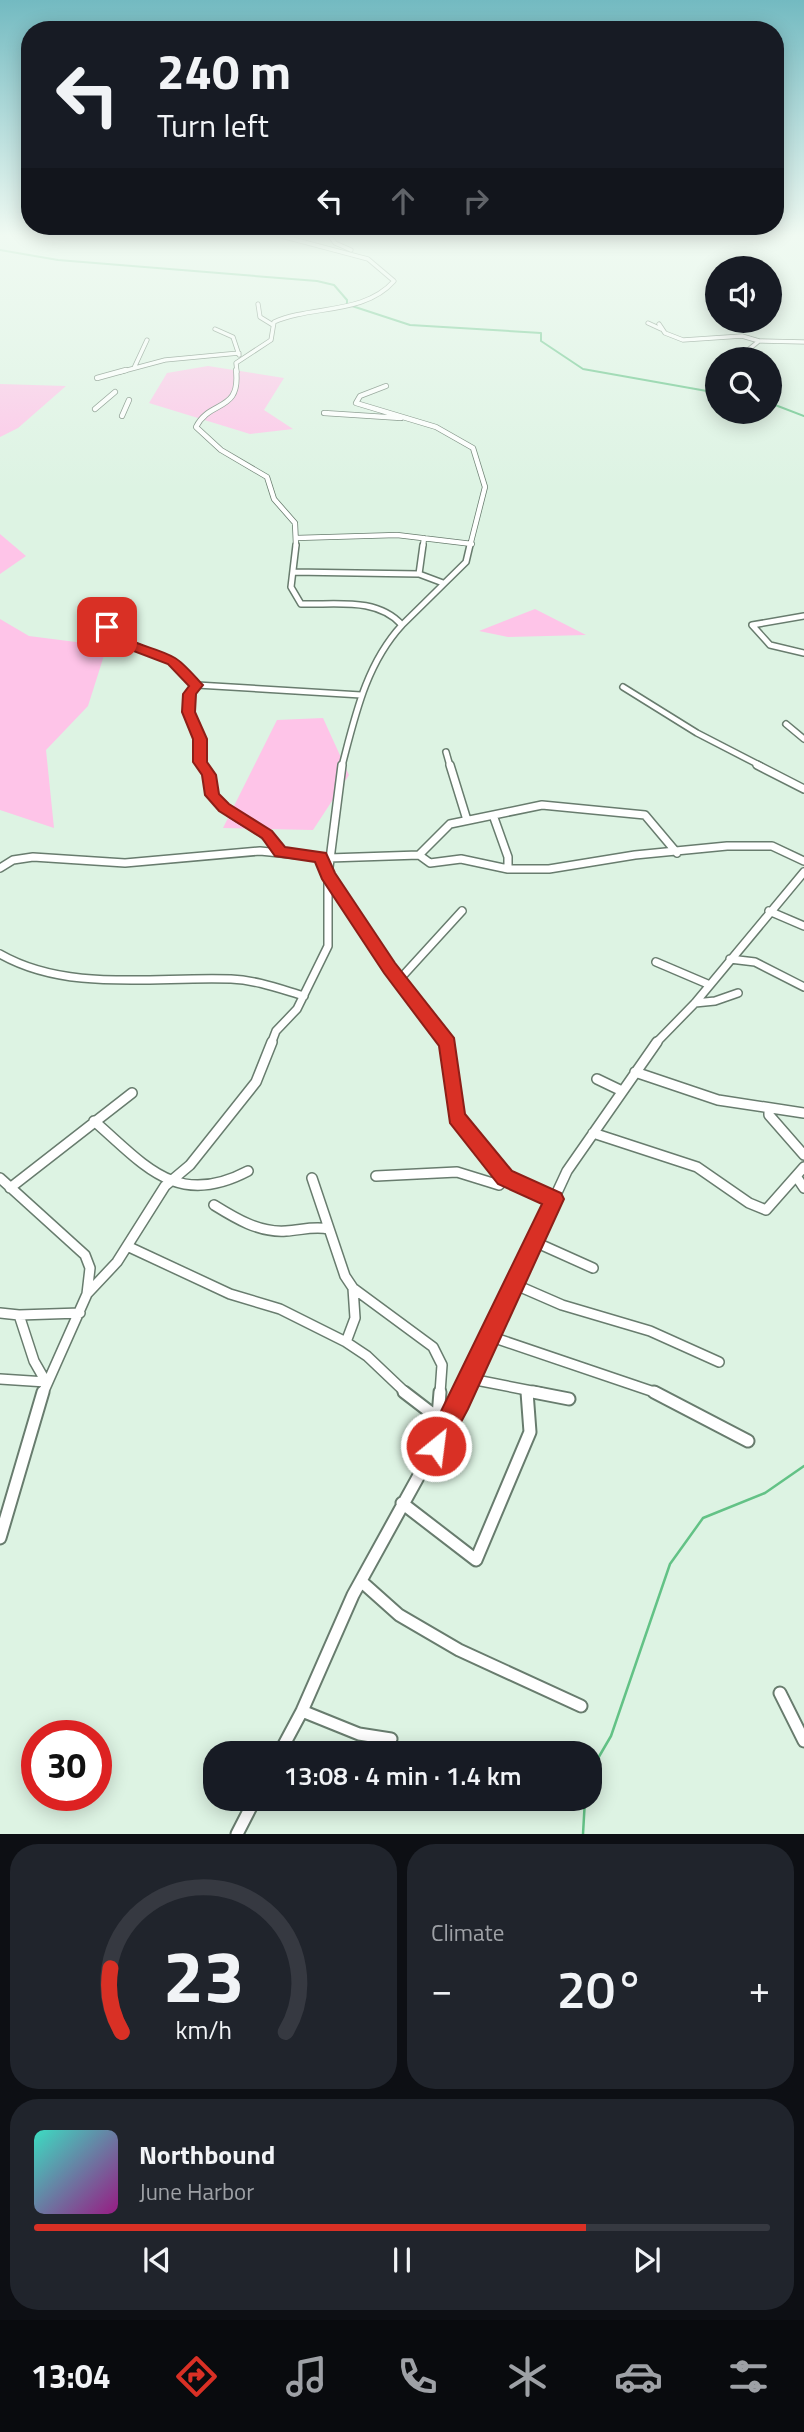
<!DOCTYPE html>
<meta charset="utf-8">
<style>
body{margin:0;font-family:"Titillium Web",sans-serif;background:#20242c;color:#f1f3f6;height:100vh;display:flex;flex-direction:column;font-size:26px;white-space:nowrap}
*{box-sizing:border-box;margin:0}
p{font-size:23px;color:#9ea1a6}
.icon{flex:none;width:38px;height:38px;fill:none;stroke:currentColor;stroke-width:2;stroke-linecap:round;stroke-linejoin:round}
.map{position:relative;height:1834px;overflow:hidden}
.drawer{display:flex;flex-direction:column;gap:10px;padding:10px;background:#0d0f14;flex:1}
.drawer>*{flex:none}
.banner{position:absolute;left:21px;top:21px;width:763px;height:214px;border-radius:28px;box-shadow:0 4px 18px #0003;background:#171b24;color:#f1f3f6;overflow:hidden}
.tools{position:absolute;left:705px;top:256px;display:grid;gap:14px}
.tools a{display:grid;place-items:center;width:77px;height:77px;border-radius:50%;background:#171b24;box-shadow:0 4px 18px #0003;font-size:35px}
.speed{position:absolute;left:21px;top:1720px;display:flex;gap:14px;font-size:35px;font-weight:700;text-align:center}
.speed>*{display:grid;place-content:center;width:91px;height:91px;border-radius:50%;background:#171b24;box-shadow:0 4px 18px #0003;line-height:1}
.speed .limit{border:10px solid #d22;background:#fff;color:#111}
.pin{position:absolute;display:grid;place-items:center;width:60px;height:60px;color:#fff;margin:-30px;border-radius:14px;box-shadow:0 4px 10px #0006}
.me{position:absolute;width:77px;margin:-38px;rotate:29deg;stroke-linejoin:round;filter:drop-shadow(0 0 5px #0008)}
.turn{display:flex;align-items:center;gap:24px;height:147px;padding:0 21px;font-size:32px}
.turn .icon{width:91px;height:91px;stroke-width:2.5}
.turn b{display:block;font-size:49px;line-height:60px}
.lanes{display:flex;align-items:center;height:66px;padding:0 21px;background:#0003;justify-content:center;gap:35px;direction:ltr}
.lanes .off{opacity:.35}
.big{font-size:52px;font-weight:600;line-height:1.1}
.drawer .widget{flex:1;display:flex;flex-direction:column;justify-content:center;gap:10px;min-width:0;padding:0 24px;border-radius:28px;background:#20242c}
.drawer .dial{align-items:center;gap:0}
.dial svg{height:182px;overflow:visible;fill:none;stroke:#363941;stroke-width:7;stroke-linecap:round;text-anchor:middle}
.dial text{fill:#f1f3f6;stroke:none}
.song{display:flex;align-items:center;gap:21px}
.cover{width:84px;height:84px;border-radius:10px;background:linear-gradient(135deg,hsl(170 70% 55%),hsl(310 70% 35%))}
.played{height:7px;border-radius:4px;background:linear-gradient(90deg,#d93025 75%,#363941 75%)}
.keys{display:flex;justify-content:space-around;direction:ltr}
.heat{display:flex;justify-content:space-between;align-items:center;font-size:38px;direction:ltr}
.drawer .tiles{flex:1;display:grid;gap:10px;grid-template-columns:1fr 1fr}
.widget:last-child{grid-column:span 2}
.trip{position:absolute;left:203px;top:1741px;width:399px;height:70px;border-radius:28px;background:#171b24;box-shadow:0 4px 18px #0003;font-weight:600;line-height:70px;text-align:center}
.menu{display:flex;height:112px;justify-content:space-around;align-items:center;background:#090b0e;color:#9ea1a6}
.menu .icon{width:49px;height:49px}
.menu .on{color:#d93025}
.menu b{font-size:32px;color:#f1f3f6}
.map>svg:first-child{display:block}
.green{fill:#fec4e8}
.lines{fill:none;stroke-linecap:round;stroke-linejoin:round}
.stream-far1{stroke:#63c286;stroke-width:2}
.stream{stroke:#63c286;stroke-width:2.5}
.minor-far5-casing{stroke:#687c6e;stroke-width:5}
.minor-far4-casing{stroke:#687c6e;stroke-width:6}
.minor-far3-casing{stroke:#687c6e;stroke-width:8}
.minor-far2-casing{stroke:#687c6e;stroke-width:10}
.minor-far1-casing{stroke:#687c6e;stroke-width:12}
.minor-casing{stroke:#687c6e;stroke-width:15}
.minor-far5{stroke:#fff;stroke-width:3.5}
.minor-far4{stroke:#fff;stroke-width:4.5}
.minor-far3{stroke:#fff;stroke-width:5}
.minor-far2{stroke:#fff;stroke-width:7}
.minor-far1{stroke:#fff;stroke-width:9}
.minor{stroke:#fff;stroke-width:11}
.route{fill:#d93025;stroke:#8d1f18;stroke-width:2}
</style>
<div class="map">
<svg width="804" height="1834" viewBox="0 0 804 1834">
<rect width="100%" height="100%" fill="#ddf3e3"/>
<path class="green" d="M208 366 284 378 264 410 293 429 250 434 149 403 167 373Z
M0 384 66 386 18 428 0 437Z
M0 534 26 556 0 574Z
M535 609 586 635 508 637 479 631Z
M0 619 29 636 107 646 88 706 46 750 54 828 0 810Z
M323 718 349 775 313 830 223 828 277 720Z"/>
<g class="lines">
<path class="stream-far1" d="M0 250 58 260 317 281 334 285 347 300V305
M352 306 410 325 541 333V341L583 369 718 393
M770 403 804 416"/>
<path class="stream" d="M590 1772 611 1736 670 1564 703 1518 765 1493 804 1466
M583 1834 585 1799"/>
<g class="minor-far5-casing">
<path id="minor-far5" d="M328 233 335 243 351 250
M258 304 260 317 273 325
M648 323 661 329
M659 324 665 333 683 340 742 336 759 341 804 342
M215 329 233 337 239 355
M748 350 759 341
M134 368 147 340
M120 372 165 360 239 353
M237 372 236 363 271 340 274 322C312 305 364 315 394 281L368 259 270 233"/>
</g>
<g class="minor-far4-casing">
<path id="minor-far4" d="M236 370C241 413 210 399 196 427L221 450 267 477 274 499 295 523 296 546
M97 378 126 370
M386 386 360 396 356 403 436 427 473 448 485 487 470 546
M95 409 115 392
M324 413 401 418
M122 416 129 400
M296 538 397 535 472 544
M423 546 424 538"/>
</g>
<g class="minor-far3-casing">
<path id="minor-far3" d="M296 545 291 587 301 604C336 605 377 597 402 625 366 664 355 716 342 766
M293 572 419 574 443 583
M419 574 423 545
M804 616 752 625 770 645 804 653
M402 625 466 562 470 545
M107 627 123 641 174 662 197 685 361 695
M197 685C181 706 194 717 200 738 202 748 198 757 203 766
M623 687 697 733 761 766
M786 724 804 739
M446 752 450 766"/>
</g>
<g class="minor-far2-casing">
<path id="minor-far2" d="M202 765C212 779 209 796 224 808 247 827 260 825 280 852
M450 765 467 820
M757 765 804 789
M493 815 508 857V869
M419 855 430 863 461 859 508 869H549L635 855 727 846H772L804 861
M329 858 419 855 450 824 542 805 645 815 677 853
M0 868 13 860 33 857 125 863 260 851 320 857C351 926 406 982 448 1044
M769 911 804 926
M0 954C68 993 156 976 231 979 256 980 280 989 304 996
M730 959 755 962 804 987
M656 962 710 985
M399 980 462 911
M695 1003 715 1001 738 993
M271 1044 276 1031 297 1009 328 946V875L342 765
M655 1044 695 1003 804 872"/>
</g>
<g class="minor-far1-casing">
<path id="minor-far1" d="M447 1042 456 1117 505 1178 554 1199
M635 1072 718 1100 804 1113
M597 1079 622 1091
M769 1110V1115L804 1155
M94 1121C144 1164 176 1209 248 1171
M593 1133 697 1167 749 1203 766 1210 804 1167
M376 1176 457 1172 499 1185 505 1178
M796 1176 804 1188
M0 1178 85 1255 90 1268 87 1294
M312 1178 345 1276 353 1288 433 1347 442 1365 440 1393
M10 1188 132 1093
M214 1205C235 1218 259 1233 286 1231 302 1230 313 1226 329 1229
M535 1242 593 1268
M127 1246 230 1294 280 1309 346 1342 367 1356 406 1393
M516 1285 562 1305 650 1331 719 1362
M0 1313 19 1315 34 1361 46 1382
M19 1315 80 1313
M489 1336 657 1393
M346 1342 355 1318 353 1288
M0 1379 46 1382
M471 1379 542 1393
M43 1393 87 1294 117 1262 165 1186 190 1165 256 1082 272 1042
M464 1393 567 1171 657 1042"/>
</g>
<g class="minor-casing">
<path id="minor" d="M404 1392 447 1425
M533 1392 569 1399
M654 1392 748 1441
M436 1441 440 1392
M402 1503 476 1560 530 1432 527 1392
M0 1538 43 1392
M362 1582 399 1615 459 1650 581 1706
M780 1693 804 1741
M302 1711 359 1734 391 1739
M279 1754 302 1711 353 1595 465 1392
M237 1834 255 1799"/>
</g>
<use href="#minor-far5" class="minor-far5"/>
<use href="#minor-far4" class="minor-far4"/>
<use href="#minor-far3" class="minor-far3"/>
<use href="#minor-far2" class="minor-far2"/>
<use href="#minor-far1" class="minor-far1"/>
<use href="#minor" class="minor"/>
</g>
<linearGradient id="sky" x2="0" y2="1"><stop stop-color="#73bac1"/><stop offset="0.48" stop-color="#f0faf2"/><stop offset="1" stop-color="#f0faf2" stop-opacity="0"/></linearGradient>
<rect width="804" height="490" fill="url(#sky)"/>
<path class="route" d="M103 624H112C131 648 150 644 175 658 184 663 196 678 203 685L196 694 195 712 207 739V762L216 775 219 794 229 804 272 831 285 847 326 853 335 873 395 963 454 1038 465 1114 512 1171 561 1193 564 1199 468 1409 444 1454 436 1457 427 1454 424 1446 542 1204 498 1184 450 1123 439 1046 384 973 322 879 315 862 275 856 262 838 219 811 205 795 202 775 193 762V739L182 712 183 694 189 686 168 664 115 644 101 627Z"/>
</svg>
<div class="tools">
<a><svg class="icon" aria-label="sound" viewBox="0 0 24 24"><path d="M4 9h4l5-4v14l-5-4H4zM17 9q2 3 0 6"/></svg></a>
<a><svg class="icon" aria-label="search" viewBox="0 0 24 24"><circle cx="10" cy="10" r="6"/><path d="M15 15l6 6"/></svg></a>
</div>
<div class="speed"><div class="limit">30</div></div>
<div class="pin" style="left:107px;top:627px;background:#d93025"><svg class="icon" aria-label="arrive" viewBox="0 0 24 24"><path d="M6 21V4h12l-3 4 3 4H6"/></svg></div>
<svg class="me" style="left:436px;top:1446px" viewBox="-20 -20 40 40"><circle r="17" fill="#d93025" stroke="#fff" stroke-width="3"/><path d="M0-11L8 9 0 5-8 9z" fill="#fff"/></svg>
<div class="trip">13:08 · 4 min · 1.4 km</div>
<div class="banner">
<div class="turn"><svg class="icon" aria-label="left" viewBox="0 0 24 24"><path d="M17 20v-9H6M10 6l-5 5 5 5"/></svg><div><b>240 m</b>Turn left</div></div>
<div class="lanes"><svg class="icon" aria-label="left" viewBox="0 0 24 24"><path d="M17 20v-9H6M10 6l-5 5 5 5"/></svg><svg class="icon off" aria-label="ahead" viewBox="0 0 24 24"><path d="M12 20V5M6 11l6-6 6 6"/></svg><svg class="icon off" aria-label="right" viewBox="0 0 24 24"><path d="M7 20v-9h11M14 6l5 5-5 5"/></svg></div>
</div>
</div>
<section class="drawer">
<div class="tiles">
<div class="widget dial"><svg viewBox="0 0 100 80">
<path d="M14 69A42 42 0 1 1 86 69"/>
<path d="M14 69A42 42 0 0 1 9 41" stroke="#d93025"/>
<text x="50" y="56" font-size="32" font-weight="700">23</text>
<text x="50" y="72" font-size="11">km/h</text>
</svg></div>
<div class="widget"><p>Climate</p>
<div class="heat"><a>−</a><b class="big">20°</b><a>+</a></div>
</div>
<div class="widget">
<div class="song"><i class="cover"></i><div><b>Northbound</b><p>June Harbor</p></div></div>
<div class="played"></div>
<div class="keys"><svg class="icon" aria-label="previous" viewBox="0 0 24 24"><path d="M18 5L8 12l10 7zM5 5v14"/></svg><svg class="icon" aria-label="pause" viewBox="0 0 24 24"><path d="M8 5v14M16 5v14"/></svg><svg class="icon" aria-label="next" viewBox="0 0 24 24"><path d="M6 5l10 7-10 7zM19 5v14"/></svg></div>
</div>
</div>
</section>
<nav class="menu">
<b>13:04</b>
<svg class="icon on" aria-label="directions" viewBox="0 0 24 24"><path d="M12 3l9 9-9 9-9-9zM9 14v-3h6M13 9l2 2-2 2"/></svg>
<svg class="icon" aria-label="music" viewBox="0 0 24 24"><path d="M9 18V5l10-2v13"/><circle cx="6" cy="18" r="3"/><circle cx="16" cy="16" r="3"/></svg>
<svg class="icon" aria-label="phone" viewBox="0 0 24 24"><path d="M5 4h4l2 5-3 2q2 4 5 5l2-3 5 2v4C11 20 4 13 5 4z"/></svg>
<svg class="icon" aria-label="climate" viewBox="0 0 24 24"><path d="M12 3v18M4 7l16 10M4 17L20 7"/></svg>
<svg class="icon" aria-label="car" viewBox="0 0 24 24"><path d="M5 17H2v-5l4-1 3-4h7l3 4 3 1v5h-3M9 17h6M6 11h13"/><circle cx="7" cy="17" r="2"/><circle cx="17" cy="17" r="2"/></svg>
<svg class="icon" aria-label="filters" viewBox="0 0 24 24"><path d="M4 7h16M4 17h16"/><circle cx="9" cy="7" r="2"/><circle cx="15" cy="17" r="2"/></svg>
</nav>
